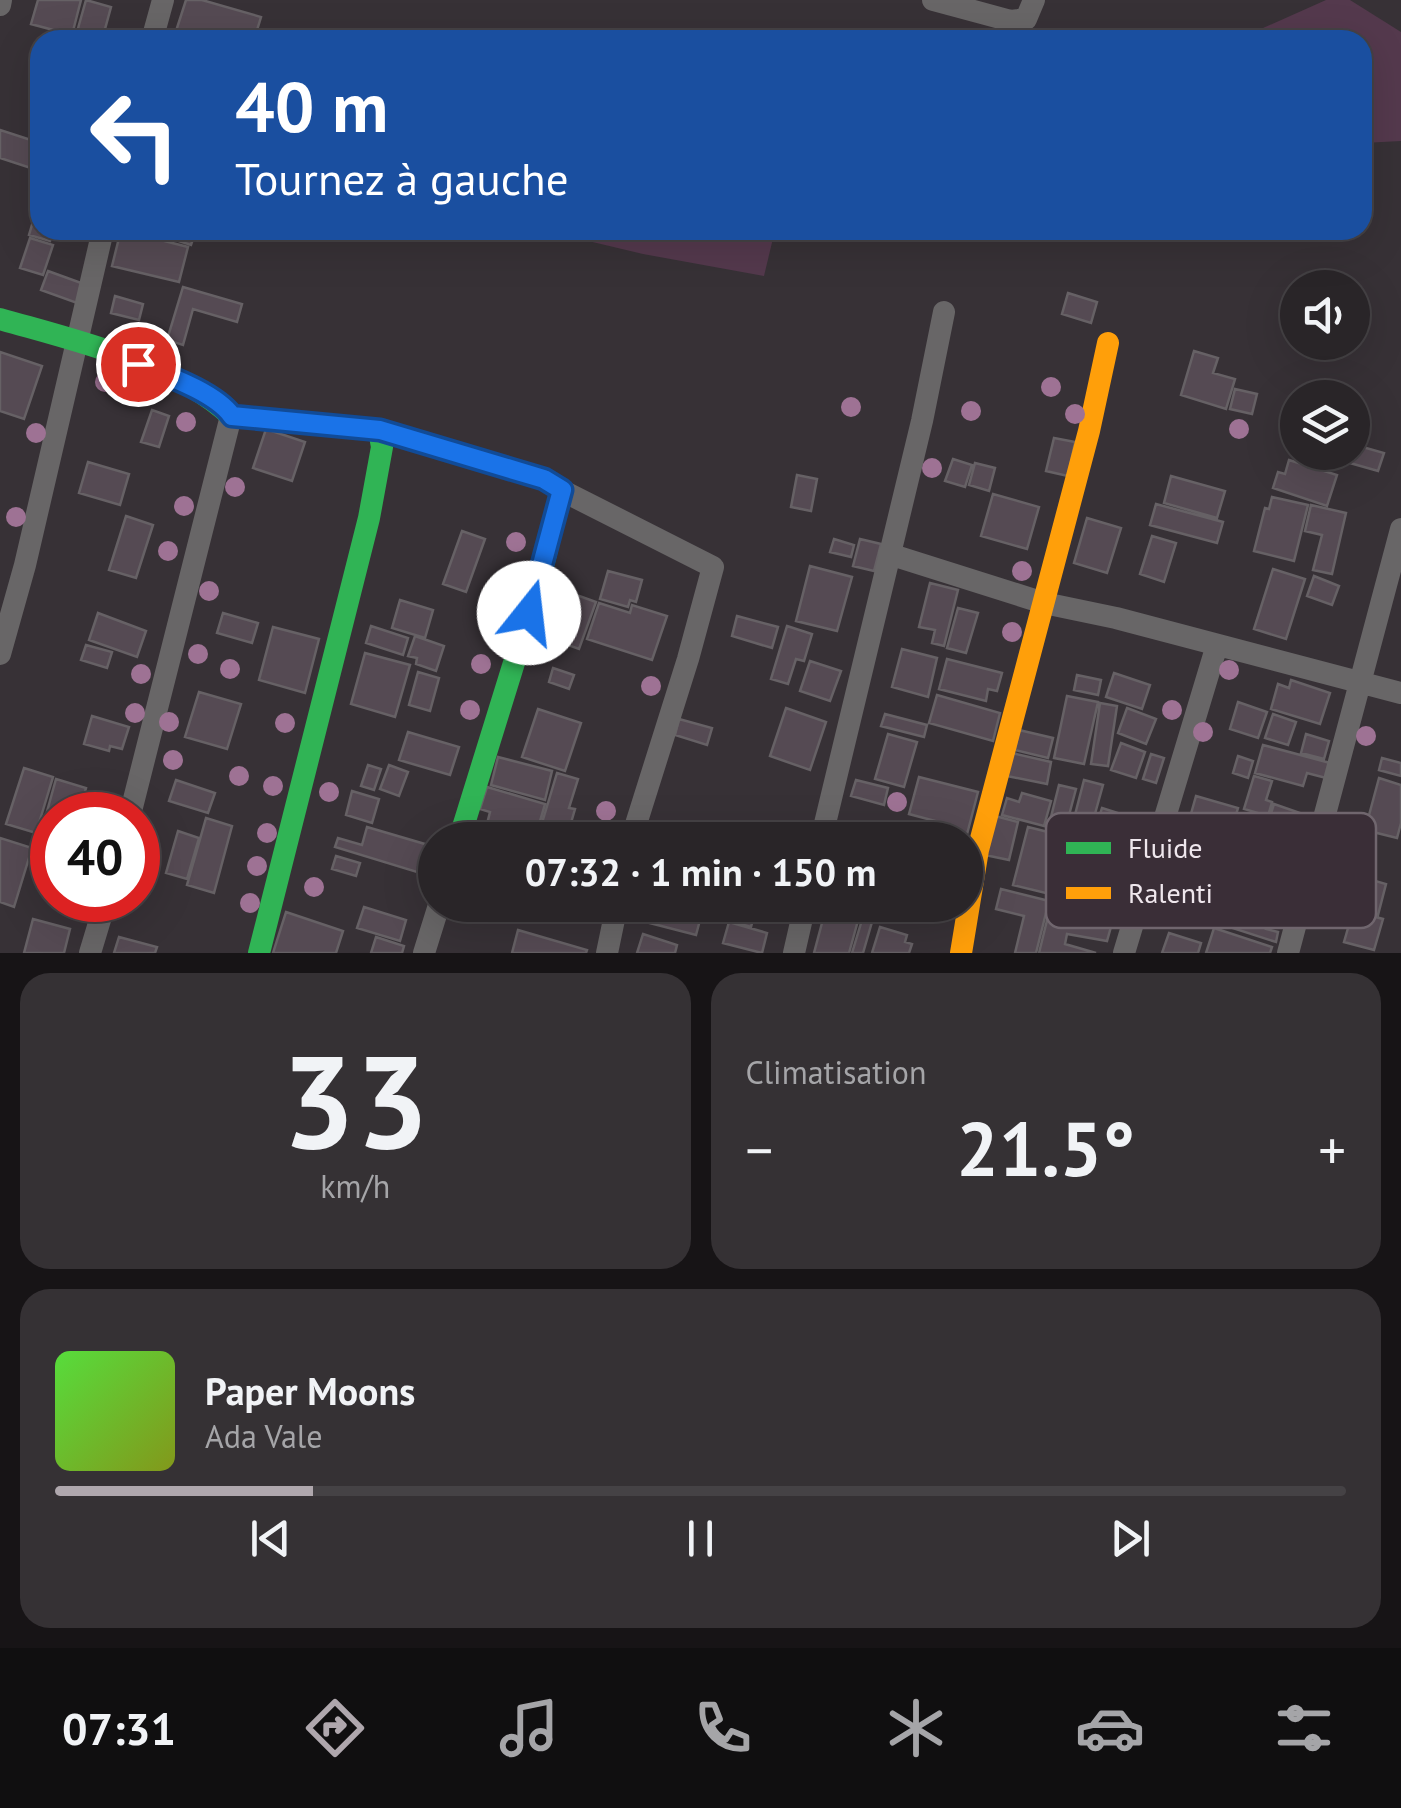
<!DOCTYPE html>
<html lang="fr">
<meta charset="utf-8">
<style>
body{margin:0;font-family:"PT Sans",sans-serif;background:#353134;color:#f1f3f6;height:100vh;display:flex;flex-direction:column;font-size:38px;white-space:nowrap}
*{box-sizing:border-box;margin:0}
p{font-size:32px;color:#a5a5a8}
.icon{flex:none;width:55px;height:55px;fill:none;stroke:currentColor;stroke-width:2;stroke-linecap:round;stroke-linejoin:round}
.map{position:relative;height:953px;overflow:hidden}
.drawer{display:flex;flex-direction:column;gap:20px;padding:20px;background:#171416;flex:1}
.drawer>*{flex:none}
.hud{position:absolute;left:30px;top:30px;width:1342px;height:210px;border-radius:30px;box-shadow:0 10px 40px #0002,0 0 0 2px #454245;background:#1a4fa0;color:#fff;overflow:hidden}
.fabs{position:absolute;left:1280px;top:270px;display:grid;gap:20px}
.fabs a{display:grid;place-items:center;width:90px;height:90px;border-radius:50%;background:#292528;box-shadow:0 10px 40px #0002,0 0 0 2px #454245;font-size:50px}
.speed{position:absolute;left:30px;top:792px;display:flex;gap:20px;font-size:50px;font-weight:700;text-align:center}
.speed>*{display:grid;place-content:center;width:130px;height:130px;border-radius:50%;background:#292528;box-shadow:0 10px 40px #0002,0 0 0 2px #454245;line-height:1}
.speed .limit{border:15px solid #d22;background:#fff;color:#111}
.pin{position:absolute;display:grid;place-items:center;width:85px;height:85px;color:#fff;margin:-42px;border:5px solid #fff;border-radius:50%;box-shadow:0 2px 10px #0007}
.me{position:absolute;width:110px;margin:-55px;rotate:16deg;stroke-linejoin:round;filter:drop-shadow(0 0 8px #0008)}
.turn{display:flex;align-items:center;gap:35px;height:210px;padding:0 40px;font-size:45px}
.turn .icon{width:130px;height:130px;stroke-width:2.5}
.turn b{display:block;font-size:70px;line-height:85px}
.big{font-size:75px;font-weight:600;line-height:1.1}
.drawer .tile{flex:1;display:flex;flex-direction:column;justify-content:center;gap:15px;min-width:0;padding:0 35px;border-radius:30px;background:#353134}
.drawer .dial{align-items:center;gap:0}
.dial b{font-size:130px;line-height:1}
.song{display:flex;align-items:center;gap:30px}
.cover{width:120px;height:120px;border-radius:15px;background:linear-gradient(135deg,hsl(110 70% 55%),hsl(70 70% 35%))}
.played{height:10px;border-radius:5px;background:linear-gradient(90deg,#afa7ad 20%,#454245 20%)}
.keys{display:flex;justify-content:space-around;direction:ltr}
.heat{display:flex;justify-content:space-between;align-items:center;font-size:55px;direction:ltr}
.drawer .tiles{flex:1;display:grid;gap:20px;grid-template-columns:1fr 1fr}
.tile:last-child{grid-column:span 2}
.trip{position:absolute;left:418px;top:822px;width:565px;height:100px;border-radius:50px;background:#292528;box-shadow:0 10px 40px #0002,0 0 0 2px #454245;font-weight:600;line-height:100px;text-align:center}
.menu{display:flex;height:160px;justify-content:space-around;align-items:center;background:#100f10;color:#a5a5a8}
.menu .icon{width:70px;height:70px}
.menu .active{color:#afa7ad}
.menu b{font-size:45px;color:#f1f3f6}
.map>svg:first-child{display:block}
.green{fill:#54394d}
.building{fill:#554a53;stroke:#666165;stroke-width:2.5}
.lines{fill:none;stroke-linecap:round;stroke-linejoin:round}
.street{stroke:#686667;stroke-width:22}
.fast{stroke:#30b455;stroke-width:22}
.slow{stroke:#ff9f0a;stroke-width:22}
.tree{fill:#9e7294}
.route-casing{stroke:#114b97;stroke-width:25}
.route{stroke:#1a73e8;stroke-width:18}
.key{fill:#3a2e37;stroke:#70666e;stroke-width:2.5}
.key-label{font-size:28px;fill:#efe7ed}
</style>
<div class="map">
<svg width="1401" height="953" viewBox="0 0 1401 953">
<rect width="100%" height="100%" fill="#373136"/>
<path class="green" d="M1326 0H1350L1401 32V141L1363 143 1362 40H1236Z
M542 230H775L764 276 643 254Z"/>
<path class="building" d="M38 0H81L72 35 31 24Z
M86 0 111 7 102 40 75 39Z
M186 0H202L261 17 254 40H190L192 33 177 28Z
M0 130 40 143V171L0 158Z
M37 208 40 209V230H53L50 241 29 235Z
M121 230 188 247 179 282 112 266Z
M144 230H196L191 245Z
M30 238 53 245 43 275 20 268Z
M48 271 84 284 77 303 41 290Z
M183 287 242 304 237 322 193 309 183 345 167 340Z
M1068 293 1097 302 1091 323 1062 314Z
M115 296 143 304 139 320 111 313Z
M1194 351 1218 358 1213 373 1235 379 1226 409 1181 395Z
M0 352 42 366 24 419 0 411Z
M1235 389 1257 394 1252 414 1230 409Z
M152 410 169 416 159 447 141 442Z
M266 429 305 442 292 481 253 468Z
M1054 438 1075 442 1068 476 1046 471Z
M1352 444 1384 453 1378 471 1343 461 1345 452H1352Z
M953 459 972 465 965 487 945 481Z
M1289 460 1337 475 1327 506 1273 488 1278 472 1285 474Z
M88 462 129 474 120 505 79 493Z
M975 463 995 468 989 491 969 485Z
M797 475 817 479 811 511 791 507Z
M1171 476 1225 491 1217 518 1164 503Z
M993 494 1039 507 1027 549 981 536Z
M1272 497 1308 505 1294 561 1254 551 1265 508 1269 509Z
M1156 504 1223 522 1217 543 1150 525Z
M1311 505 1346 513 1332 574 1313 570 1322 535 1305 531Z
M126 516 153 525 136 578 109 570Z
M1087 518 1121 528 1107 573 1074 563Z
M462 531 485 539 466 592 443 584Z
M1152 536 1176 543 1164 582 1140 574Z
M834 539 854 545 851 557 830 552Z
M860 539 881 544 874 571 853 566Z
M810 566 852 577 837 631 796 621Z
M1273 569 1305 579 1286 639 1254 629Z
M608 571 642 580 636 602 630 600 628 607 600 599Z
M1314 576 1339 586 1332 605 1307 596Z
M930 583 958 590 944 646 932 643 935 630 919 627Z
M549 585 596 602 579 649 540 635 549 611 540 608Z
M400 600 433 610 425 638 392 628Z
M599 603 630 613 632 605 667 616 652 660 587 639Z
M958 608 978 613 966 653 947 648Z
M98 613 146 631 137 657 89 640Z
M223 613 258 623 252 643 217 633Z
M737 616 778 627 772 648 732 636Z
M371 626 408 638 403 655 366 643Z
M787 626 812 634 804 661 796 659 788 684 771 679Z
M273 627 319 639 305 693 259 680Z
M415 636 444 646 436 671 416 664 417 658 408 656Z
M86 645 112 652 107 668 81 660Z
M902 649 937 658 928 697 892 687Z
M365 653 410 665 395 717 351 704Z
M947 659 1002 673 997 691 988 689 986 701 939 689Z
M810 661 841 671 830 701 800 691Z
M553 668 574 675 569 689 549 682Z
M418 672 439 678 430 711 409 705Z
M1114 673 1150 685 1142 709 1106 697Z
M1077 675 1101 680 1098 695 1074 690Z
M1291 680 1330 693 1320 724 1271 709 1278 684 1289 688Z
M199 692 241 704 227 749 185 737Z
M937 695 1000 713 993 741 929 723Z
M1067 696 1098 702 1084 764 1054 758Z
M1238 702 1267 712 1258 738 1230 729Z
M1100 703 1117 706 1108 766 1091 764Z
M786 708 826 722 810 770 770 756Z
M1127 708 1156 719 1146 744 1118 733Z
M538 709 581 723 565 771 522 757Z
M885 714 927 725 924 737 881 726Z
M1273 714 1296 722 1288 745 1265 738Z
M92 716 129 727 122 749 110 746 109 751 84 744Z
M679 719 712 728 707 745 675 735Z
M1019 730 1053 738 1048 758 1015 750Z
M408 732 459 747 450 775 399 760Z
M888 734 917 742 904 787 875 779Z
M1306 734 1329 741 1324 759 1301 753Z
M1121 743 1145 752 1136 778 1111 770Z
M1263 745 1330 763 1326 778 1307 773 1303 786 1255 773Z
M1012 753 1051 762 1047 784 1007 776Z
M1151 754 1164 758 1156 783 1143 779Z
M1238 756 1253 761 1248 778 1233 773Z
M498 757 552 771 545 800 491 785Z
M1382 758 1401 763V776L1379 770Z
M368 765 381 769 374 790 361 786Z
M389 765 408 772 399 796 380 789Z
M24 768 53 777 36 833 6 824Z
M557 773 578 779 569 808 575 809 566 840 539 833Z
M1254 776 1272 781 1266 800 1272 802 1268 816 1244 809Z
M919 777 978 792 966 838 940 831 943 823 909 814Z
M1379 778 1401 785V823L1397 838 1365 830Z
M56 779 86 788 82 802 71 799 66 815H52V836L41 833Z
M176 780 215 793 208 813 169 801Z
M856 780 888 788 884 805 851 796Z
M1084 780 1103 785 1088 839 1070 834Z
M1059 785 1076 789 1064 834 1048 829Z
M487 787 545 804 535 838 487 824 490 812 480 809Z
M352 791 379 799 372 823 346 815Z
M1022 793 1051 801 1044 826 1002 815 1007 798 1019 802Z
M1196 796 1238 808 1220 867 1193 860 1203 825 1189 821Z
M1274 804 1300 813 1295 828 1269 820Z
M1102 808 1143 821 1133 852 1092 839Z
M995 816 1018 822 1009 860 985 855Z
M206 818 232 826 214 893 187 885Z
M367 827 435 847 430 876 335 847 338 838 362 845Z
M1028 827 1068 837 1054 895 1013 885Z
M178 831 199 838 187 879 166 873Z
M0 838 32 848 14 907 0 902Z
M336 856 360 863 356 876 332 869Z
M1334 869 1386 884 1378 915 1326 900Z
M1001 889 1049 901 1036 953H1015L1024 916 996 909Z
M1052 900 1114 916 1107 941 1067 934 1065 944 1096 953H1039Z
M489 905H514L510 919 487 912Z
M651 905H704L696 935 646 922Z
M719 905H757L751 927 716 917Z
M842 905H881L877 921 840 910Z
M364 907 406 920 400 941 357 928Z
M826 908 859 917 849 953H814Z
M1219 909 1268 924 1266 929 1278 932 1276 942 1214 922Z
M1353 911 1383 919 1374 950 1344 942Z
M286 912 343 931 336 953H273Z
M33 919 70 929 64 953H24Z
M862 920 872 922 863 953H852Z
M729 922 767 933 762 953 723 943Z
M880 927 907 935 905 942 912 944 909 953H872Z
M1214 928 1272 947 1270 953H1206Z
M518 930 587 950 586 953H512Z
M1169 933 1201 943 1198 953H1162Z
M643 934 677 945 675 953H637Z
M119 937 157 947 155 953H114Z
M376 937 404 946 402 953H371Z"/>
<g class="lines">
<path class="street" d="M933 0 1011 21 1026 19 1034 0
M0 5 1 0
M152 40 163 0
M561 490 713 567 688 659 631 840
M889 554 1044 603 1116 618 1401 693
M0 654 25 565 103 230
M130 815 231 416
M821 840 922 421 944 312
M90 953 106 900
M424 953 439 905
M607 953 617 905
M794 953 805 905
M1124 953 1217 645
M1288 953 1401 529"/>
<path class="fast" d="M0 319C73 340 175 363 231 416L379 430 382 447 369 518 259 953
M379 430 544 479 561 490 540 579 459 840"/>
<path class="slow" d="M961 953 978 850 1089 431 1108 343"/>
</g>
<g class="tree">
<circle cx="105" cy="382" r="10"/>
<circle cx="1051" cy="387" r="10"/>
<circle cx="851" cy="407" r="10"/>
<circle cx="971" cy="411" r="10"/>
<circle cx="1075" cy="414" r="10"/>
<circle cx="186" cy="422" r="10"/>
<circle cx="1239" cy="429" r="10"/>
<circle cx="36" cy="433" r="10"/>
<circle cx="932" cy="468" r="10"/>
<circle cx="235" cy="487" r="10"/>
<circle cx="184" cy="506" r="10"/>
<circle cx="16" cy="517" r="10"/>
<circle cx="516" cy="542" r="10"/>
<circle cx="168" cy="551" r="10"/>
<circle cx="1022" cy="571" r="10"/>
<circle cx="209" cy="591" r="10"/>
<circle cx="1012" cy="632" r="10"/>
<circle cx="198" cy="654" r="10"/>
<circle cx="481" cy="664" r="10"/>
<circle cx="230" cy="669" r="10"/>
<circle cx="1229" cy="670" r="10"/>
<circle cx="141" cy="674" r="10"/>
<circle cx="651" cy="686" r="10"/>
<circle cx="470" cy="710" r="10"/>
<circle cx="1172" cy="710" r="10"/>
<circle cx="135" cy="713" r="10"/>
<circle cx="169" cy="722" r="10"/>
<circle cx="285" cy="723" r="10"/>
<circle cx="1203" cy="732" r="10"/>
<circle cx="1366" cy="736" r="10"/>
<circle cx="173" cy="760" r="10"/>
<circle cx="239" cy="776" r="10"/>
<circle cx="273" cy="786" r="10"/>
<circle cx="329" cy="792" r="10"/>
<circle cx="897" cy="802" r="10"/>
<circle cx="606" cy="811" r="10"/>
<circle cx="267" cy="833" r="10"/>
<circle cx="257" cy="866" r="10"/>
<circle cx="314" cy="887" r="10"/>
<circle cx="250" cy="903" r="10"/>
</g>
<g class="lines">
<g class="route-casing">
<path id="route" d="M138 364C165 375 215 392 232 416L380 430 544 479 562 490 529 613"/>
</g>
<use href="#route" class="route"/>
</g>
<rect x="1046" y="813" width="330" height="115" rx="15" class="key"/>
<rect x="1066" y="842" width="45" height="12" fill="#30b455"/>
<rect x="1066" y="887" width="45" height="12" fill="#ff9f0a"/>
<g class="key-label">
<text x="1128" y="858">Fluide</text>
<text x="1128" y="903">Ralenti</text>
</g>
</svg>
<div class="fabs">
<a><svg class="icon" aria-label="sound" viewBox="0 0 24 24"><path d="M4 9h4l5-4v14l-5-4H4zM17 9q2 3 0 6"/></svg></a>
<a><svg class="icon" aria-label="layers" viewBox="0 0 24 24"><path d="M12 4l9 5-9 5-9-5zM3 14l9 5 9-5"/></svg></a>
</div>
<div class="speed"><div class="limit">40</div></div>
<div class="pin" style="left:138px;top:364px;background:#d93025"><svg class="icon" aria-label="arrive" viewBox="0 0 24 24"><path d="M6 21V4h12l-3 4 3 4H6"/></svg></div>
<svg class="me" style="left:529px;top:613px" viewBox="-20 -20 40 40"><circle r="19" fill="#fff"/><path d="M0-13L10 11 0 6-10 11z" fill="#1a73e8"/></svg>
<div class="trip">07:32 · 1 min · 150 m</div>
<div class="hud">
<div class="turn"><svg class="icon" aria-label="left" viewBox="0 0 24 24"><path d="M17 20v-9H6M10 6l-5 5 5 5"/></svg><div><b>40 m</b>Tournez à gauche</div></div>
</div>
</div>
<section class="drawer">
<div class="tiles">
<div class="tile dial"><b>33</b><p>km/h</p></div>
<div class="tile"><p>Climatisation</p>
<div class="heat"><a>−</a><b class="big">21.5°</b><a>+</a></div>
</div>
<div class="tile">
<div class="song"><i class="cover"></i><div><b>Paper Moons</b><p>Ada Vale</p></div></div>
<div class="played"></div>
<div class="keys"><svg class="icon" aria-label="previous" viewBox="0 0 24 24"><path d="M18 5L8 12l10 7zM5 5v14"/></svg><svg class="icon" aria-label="pause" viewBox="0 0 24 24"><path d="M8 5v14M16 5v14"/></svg><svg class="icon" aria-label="next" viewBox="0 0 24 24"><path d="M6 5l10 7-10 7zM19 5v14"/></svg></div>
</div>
</div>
</section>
<nav class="menu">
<b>07:31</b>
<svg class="icon active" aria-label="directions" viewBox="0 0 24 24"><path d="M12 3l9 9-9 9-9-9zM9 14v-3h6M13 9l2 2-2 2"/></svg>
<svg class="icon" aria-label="music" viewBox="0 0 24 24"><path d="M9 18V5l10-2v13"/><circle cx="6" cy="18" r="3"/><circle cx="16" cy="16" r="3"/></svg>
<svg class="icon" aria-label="phone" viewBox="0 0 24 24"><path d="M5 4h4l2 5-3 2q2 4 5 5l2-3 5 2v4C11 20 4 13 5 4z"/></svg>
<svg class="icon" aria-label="climate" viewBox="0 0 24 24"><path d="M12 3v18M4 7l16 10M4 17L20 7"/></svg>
<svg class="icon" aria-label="car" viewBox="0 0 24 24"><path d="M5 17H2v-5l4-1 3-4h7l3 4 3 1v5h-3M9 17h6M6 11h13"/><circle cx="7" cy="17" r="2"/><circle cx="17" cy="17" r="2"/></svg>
<svg class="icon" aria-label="filters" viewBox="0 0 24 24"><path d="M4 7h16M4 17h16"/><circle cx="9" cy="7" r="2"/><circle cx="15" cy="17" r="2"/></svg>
</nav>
